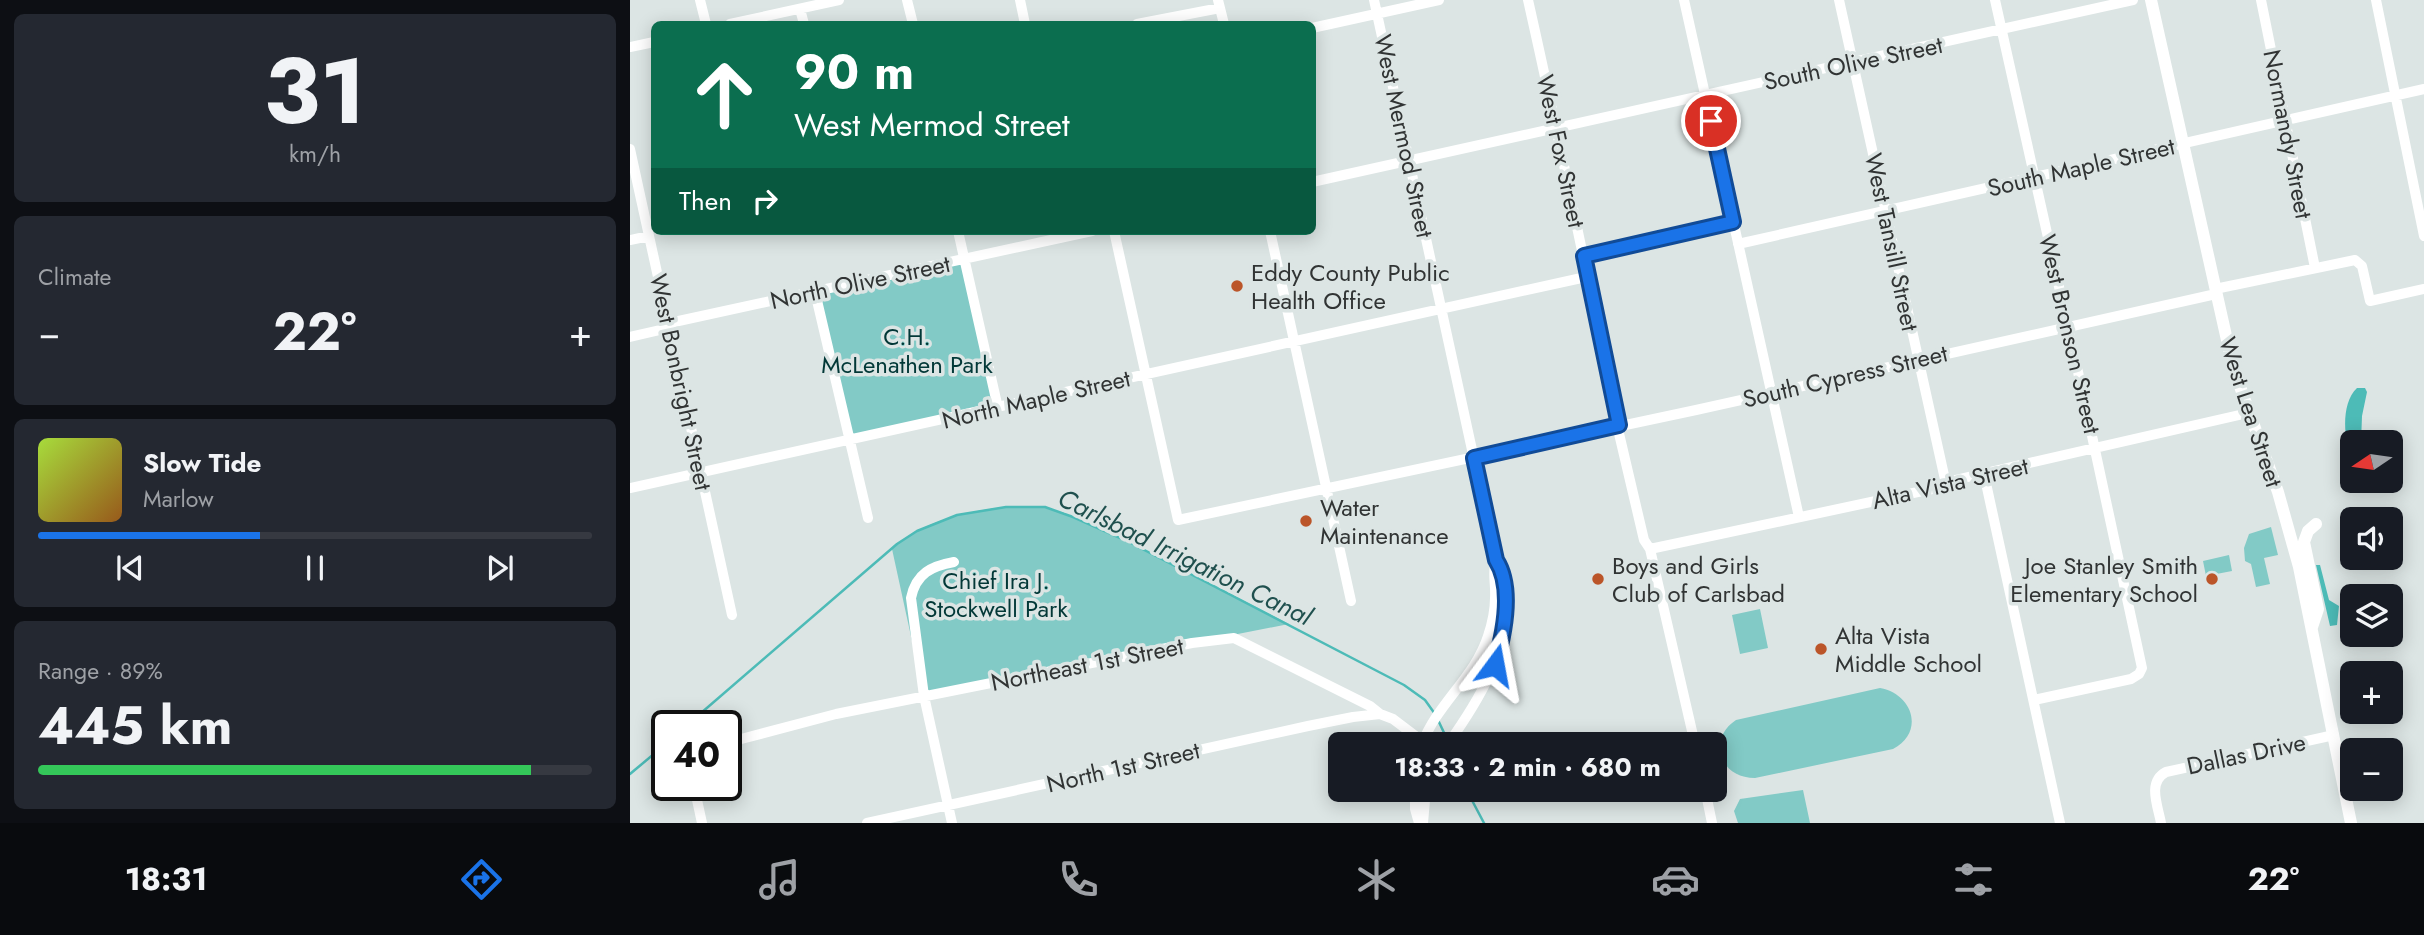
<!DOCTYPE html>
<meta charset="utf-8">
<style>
body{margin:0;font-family:Jost,sans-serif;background:#242831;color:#f1f3f6;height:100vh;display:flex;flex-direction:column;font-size:26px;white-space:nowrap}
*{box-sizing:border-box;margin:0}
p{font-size:23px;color:#9ea1a6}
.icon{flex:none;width:38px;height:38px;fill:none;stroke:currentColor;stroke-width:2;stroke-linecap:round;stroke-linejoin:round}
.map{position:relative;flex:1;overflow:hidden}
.drawer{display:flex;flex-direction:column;gap:14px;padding:14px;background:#0d0f14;width:630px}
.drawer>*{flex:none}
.hud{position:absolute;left:21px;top:21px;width:665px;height:214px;border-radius:10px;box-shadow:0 4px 18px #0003;background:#0b6e4f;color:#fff;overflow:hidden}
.needle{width:46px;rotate:257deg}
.buttons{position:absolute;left:1710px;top:430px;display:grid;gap:14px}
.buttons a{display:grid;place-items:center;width:63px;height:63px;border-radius:10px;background:#171b24;box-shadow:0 4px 18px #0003;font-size:35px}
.speed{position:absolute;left:21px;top:710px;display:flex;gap:14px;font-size:35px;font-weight:700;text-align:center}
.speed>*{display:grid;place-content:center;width:91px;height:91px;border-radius:50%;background:#171b24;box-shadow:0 4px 18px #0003;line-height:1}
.speed .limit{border:4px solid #111;border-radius:10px;background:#fff;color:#111}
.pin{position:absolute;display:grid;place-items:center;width:60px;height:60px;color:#fff;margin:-30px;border:4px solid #fff;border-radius:50%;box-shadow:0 2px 7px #0007}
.me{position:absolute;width:77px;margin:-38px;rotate:13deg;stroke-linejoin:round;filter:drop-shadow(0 0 5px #0008)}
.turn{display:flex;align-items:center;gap:24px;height:147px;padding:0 28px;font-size:32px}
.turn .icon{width:91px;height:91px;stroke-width:2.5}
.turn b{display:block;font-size:49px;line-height:60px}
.then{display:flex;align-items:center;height:66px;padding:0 28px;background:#0003;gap:14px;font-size:26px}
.big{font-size:52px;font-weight:700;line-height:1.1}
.drawer .tile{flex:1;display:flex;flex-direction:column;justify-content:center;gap:10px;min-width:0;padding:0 24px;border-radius:10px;background:#242831}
.drawer .dial{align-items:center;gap:0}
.dial b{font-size:91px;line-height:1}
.song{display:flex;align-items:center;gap:21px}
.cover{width:84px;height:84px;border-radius:10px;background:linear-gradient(135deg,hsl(80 70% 55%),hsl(30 70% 35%))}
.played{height:7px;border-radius:4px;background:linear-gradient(90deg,#1a73e8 40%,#363941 40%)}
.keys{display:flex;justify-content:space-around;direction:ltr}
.heat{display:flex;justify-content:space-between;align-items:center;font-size:38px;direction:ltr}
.charge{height:10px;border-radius:5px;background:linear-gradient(90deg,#34c759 89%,#363941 0)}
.trip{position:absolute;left:698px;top:732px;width:399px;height:70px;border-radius:10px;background:#171b24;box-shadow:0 4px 18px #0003;font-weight:700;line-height:70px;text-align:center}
.dock{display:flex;height:112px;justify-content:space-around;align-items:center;background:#090b0e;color:#9ea1a6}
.dock .icon{width:49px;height:49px}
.dock .current{color:#1a73e8}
.dock b{font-size:32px;color:#f1f3f6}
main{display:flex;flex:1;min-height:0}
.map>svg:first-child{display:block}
.green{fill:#82cac6}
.water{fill:#4dbbb7}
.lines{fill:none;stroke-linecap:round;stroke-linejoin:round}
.stream{stroke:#4dbbb7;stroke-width:2.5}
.minor{stroke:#fff;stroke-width:10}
.major{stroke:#fff;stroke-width:12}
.route-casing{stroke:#114b97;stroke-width:18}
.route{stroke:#1a73e8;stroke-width:12}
.poi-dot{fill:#bb5529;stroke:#dce5e4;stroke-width:2.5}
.labels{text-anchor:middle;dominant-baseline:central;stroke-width:7;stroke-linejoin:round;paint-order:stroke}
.street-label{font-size:24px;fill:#313434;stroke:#dce5e4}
.poi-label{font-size:24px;fill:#313434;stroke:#dce5e4;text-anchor:start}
.park-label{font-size:24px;fill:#023837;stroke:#dce5e4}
.water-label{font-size:26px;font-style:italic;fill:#1f504e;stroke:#dce5e4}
</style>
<main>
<section class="drawer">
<div class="tile dial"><b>31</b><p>km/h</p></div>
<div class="tile"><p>Climate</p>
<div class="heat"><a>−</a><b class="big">22°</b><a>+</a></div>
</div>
<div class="tile">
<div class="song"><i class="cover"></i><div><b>Slow Tide</b><p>Marlow</p></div></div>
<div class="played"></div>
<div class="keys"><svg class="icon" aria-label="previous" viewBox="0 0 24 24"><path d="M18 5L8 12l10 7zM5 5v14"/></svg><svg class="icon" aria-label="pause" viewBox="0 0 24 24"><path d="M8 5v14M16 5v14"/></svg><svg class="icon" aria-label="next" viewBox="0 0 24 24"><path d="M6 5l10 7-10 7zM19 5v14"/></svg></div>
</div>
<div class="tile"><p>Range · 89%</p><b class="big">445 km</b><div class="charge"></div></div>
</section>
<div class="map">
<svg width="1794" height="823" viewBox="0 0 1794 823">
<rect width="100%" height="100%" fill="#dce5e4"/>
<path class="green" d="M334 259 368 408 220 440 185 292Z
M376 507H415L443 517 497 541 659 624 294 696 262 549C293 521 336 511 376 507Z
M1641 527 1648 555 1634 558 1640 584 1626 587 1621 564 1615 561 1614 548 1619 534Z
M1599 555 1602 571 1576 576 1573 561Z
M1130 609 1138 648 1110 654 1102 615Z
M1250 688C1283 694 1295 732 1263 749L1125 778C1090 778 1076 740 1106 720Z
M1173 790 1180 823H1108L1104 811 1110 799Z"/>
<path class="water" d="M1727 388H1735L1737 392 1732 416 1731 443H1722V461C1714 441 1710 404 1727 388Z
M1686 565H1690L1699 600 1709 606 1707 625 1700 626Z"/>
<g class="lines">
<path class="stream" d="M808 720 817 739
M56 726 267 544 287 531 327 515 376 507H415L443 517 497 541 774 685 795 700 805 714
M0 774 37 743
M836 789 854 823"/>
<path class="minor" d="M70 0 76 24
M277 0 283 24
M390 0 395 24
M588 0 594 24
M744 0 866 560C874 573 875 586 875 601 876 657 849 700 818 744
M898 0C930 141 958 283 989 425
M1054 0 1169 517
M1209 0 1316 484
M1365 0C1415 222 1465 445 1512 668L1509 674 1501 679 1404 700
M1631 0 1685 268
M1746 0 1794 236
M170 9 174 24
M100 24 209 0
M507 24 590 8
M682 28 809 0
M0 47 24 42
M0 149 102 615
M682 182 1503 0
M328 231 368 408
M484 231 548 520 1066 410 1586 294
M640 231 721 601
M0 240 19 236
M1108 244 1794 89
M954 256 1103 222
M1585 289 1725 260 1732 266 1740 301 1794 289
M185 292 238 518
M0 337 30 330 44 322 462 231
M987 425 1014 540 1020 549 1065 744
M1354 474 1430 823
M0 488 956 277
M1020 549 1302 489 1325 480 1618 413
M96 743 206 714 562 643 604 638 740 706 750 714 763 719 796 744
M792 744C807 704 845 677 858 636 862 624 865 610 865 598 866 584 862 573 866 560
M64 786 72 823
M785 789V809L789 823
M1075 789 1082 823
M237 823 678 726 723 717 750 714
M322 823 294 696 281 598C286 573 302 566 324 562
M793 823 796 789
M1531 823C1528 806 1517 782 1536 772L1704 735"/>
<path class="major" d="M1521 0 1603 367 1648 492 1669 567 1721 823
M1682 627 1688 609 1674 542 1678 531 1686 524"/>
</g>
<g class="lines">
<g class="route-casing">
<path id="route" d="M865 665C874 634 884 588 866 560L844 458 989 425 954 256 1103 222 1081 121"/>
</g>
<use href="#route" class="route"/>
</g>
<g class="poi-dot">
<circle cx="607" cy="286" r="7"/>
<circle cx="676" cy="521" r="7"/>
<circle cx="968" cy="579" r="7"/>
<circle cx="1582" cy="579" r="7"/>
<circle cx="1191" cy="649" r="7"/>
</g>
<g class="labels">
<g class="street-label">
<text transform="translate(1223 63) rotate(-12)">South Olive Street</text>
<text transform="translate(1658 134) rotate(79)">Normandy Street</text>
<text transform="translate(774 136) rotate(78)">West Mermod Street</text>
<text transform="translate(931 151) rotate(78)">West Fox Street</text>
<text transform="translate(1451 167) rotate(-13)">South Maple Street</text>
<text transform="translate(1262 242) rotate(78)">West Tansill Street</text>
<text transform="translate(230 282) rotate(-12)">North Olive Street</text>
<text transform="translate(1440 334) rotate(77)">West Bronson Street</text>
<text transform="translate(1215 376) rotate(-13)">South Cypress Street</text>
<text transform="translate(51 382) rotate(78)">West Bonbright Street</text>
<text transform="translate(406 399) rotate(-13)">North Maple Street</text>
<text transform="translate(1621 412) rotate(72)">West Lea Street</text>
<text transform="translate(1320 483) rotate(-13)">Alta Vista Street</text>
<text transform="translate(457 664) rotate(-11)">Northeast 1st Street</text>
<text transform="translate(1616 754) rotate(-12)">Dallas Drive</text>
<text transform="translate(493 767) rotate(-13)">North 1st Street</text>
</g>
<g class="poi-label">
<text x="621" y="272">Eddy County Public<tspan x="621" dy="28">Health Office</tspan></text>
<text x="690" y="507">Water<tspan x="690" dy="28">Maintenance</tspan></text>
<text x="982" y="565">Boys and Girls<tspan x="982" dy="28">Club of Carlsbad</tspan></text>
<text x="1568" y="565" text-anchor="end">Joe Stanley Smith<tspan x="1568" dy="28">Elementary School</tspan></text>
<text x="1205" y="635">Alta Vista<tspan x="1205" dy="28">Middle School</tspan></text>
</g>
<g class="park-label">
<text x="277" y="336">C.H.<tspan x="277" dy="28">McLenathen Park</tspan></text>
<text x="366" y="580">Chief Ira J.<tspan x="366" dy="28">Stockwell Park</tspan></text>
</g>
<g class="water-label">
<text transform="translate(555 557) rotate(26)">Carlsbad Irrigation Canal</text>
</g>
</g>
</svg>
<div class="buttons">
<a><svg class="needle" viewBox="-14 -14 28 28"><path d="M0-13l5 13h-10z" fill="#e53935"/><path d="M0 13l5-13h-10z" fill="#9ea1a6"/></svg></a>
<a><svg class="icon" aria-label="sound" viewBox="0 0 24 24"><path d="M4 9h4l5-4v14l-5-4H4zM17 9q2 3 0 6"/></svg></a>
<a><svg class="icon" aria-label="layers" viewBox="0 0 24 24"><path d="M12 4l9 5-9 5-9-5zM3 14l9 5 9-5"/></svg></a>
<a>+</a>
<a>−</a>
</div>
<div class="speed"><div class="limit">40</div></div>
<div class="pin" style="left:1081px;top:121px;background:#d93025"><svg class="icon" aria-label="arrive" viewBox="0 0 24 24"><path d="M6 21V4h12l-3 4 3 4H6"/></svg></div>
<svg class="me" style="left:865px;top:665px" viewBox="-20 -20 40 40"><path d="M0-17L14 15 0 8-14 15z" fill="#1a73e8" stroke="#fff" stroke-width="4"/></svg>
<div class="trip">18:33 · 2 min · 680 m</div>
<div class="hud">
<div class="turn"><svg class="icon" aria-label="ahead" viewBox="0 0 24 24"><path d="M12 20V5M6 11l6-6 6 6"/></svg><div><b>90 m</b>West Mermod Street</div></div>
<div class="then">Then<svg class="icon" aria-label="right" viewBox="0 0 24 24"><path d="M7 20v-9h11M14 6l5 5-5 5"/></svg></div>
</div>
</div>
</main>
<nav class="dock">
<b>18:31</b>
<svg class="icon current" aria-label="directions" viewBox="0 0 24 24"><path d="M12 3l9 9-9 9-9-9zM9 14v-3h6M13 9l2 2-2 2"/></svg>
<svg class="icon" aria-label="music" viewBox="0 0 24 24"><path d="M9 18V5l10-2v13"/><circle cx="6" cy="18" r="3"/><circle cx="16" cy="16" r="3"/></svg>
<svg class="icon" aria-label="phone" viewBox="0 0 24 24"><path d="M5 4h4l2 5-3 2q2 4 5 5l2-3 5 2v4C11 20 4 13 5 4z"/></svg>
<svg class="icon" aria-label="climate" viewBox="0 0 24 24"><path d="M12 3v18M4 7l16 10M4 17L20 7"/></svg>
<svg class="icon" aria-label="car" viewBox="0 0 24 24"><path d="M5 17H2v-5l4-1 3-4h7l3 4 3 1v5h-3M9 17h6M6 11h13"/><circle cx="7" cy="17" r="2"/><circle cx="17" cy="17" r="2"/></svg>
<svg class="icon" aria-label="filters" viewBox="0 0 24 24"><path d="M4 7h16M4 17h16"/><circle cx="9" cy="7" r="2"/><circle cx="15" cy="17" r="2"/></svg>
<b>22°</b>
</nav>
